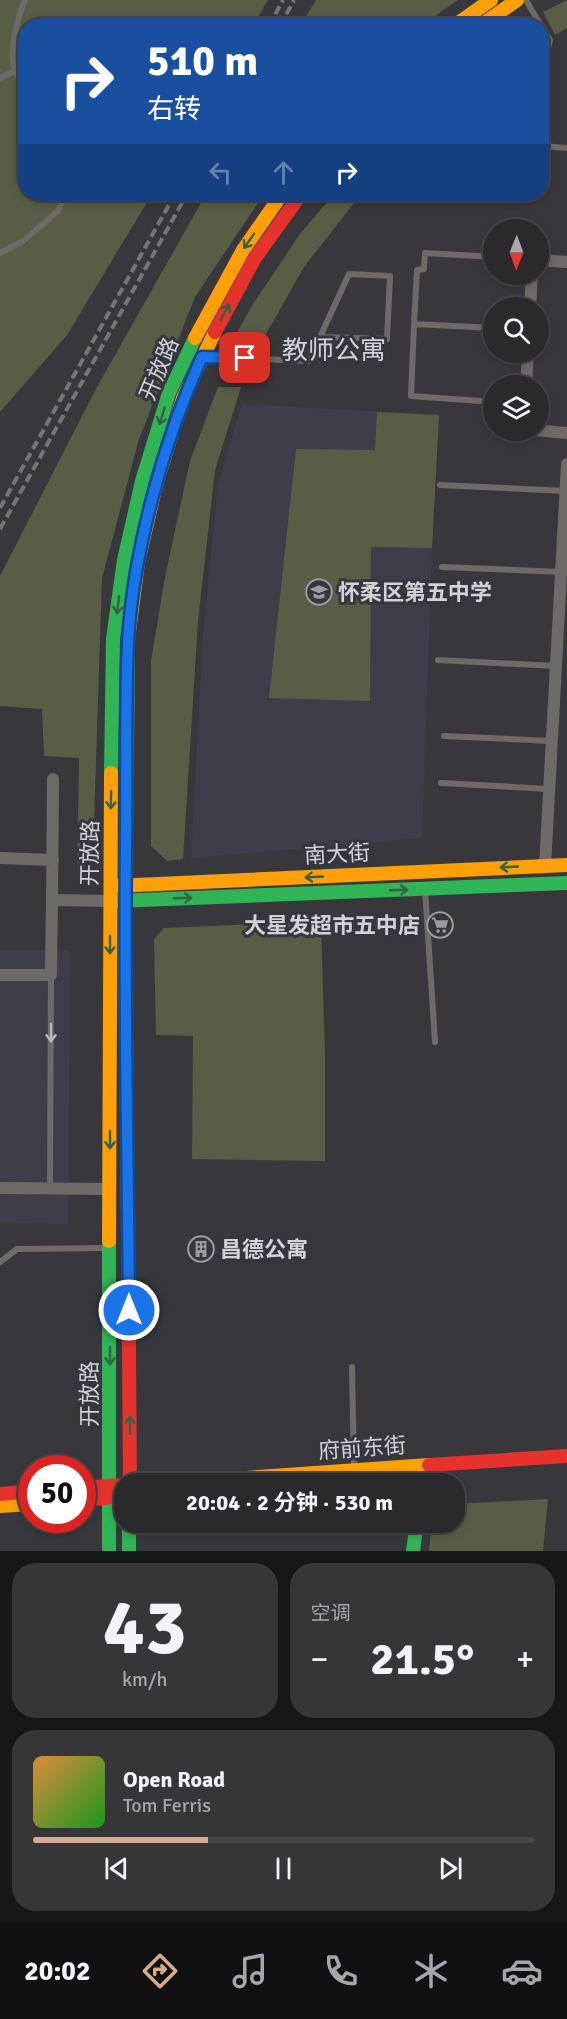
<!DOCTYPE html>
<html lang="zh">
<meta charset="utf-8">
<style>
body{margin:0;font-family:Signika,"Noto Sans SC",sans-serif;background:#363639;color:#f1f3f6;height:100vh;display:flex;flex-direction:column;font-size:22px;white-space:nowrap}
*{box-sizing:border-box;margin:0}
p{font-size:20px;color:#a5a7aa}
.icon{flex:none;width:33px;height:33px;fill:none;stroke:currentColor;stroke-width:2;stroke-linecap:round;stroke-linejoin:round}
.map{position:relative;height:1551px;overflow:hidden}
.side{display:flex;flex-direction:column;gap:12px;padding:12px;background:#171719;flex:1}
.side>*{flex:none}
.banner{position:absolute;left:18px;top:18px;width:531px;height:183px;border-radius:24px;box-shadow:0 3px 9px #0003,0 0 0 2px #464649;background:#1a4fa0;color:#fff;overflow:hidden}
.needle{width:39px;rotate:181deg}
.controls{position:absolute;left:483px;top:219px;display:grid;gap:12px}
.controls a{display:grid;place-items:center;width:66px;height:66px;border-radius:50%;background:#2a2a2d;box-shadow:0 3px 9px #0003,0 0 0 2px #464649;font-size:30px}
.speed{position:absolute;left:18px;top:1455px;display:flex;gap:12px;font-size:30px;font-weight:700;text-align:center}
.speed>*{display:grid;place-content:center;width:78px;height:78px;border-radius:50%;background:#2a2a2d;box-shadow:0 3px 9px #0003,0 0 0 2px #464649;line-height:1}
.speed .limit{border:9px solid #d22;background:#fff;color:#111}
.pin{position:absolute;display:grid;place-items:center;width:51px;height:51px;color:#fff;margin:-26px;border-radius:12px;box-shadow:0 3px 9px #0006}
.me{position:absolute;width:66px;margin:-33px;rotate:0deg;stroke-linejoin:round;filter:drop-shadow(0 0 4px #0008)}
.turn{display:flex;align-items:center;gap:21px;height:126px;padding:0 30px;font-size:27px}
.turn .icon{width:78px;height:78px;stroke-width:2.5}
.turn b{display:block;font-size:42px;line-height:51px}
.lanes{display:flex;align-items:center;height:57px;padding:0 30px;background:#0003;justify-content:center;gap:30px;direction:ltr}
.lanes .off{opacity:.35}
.big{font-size:45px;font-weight:700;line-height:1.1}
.side .widget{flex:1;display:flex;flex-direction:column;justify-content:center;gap:9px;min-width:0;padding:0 21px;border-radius:24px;background:#363639}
.side .dial{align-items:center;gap:0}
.dial b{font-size:78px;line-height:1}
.song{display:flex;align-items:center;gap:18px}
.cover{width:72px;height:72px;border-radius:9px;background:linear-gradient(135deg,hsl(30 70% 55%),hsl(120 70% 35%))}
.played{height:6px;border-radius:3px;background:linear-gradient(90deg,#d6ab8b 35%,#464649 35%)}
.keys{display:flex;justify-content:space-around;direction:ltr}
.heat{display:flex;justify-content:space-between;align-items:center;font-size:33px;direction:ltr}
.side .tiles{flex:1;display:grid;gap:12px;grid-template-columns:1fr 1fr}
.widget:last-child{grid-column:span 2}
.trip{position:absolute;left:114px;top:1473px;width:351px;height:60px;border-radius:24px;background:#2a2a2d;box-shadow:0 3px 9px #0003,0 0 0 2px #464649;font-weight:700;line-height:60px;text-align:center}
.dock{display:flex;height:96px;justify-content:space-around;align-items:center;background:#111112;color:#a5a7aa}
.dock .icon{width:42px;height:42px}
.dock .selected{color:#d6ab8b}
.dock b{font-size:27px;color:#f1f3f6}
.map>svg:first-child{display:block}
.built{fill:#3e3e4b}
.green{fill:#585d46}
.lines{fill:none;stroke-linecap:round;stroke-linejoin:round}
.lane{stroke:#6e6a68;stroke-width:6}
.street{stroke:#6e6a68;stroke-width:12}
.fast{stroke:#30b455;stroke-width:14}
.slow{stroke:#ff9f0a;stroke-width:14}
.jam{stroke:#e5322d;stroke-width:14}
.rail{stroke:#777475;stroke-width:4;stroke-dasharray:9 4.5;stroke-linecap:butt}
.oneway{stroke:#346246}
.oneway2{stroke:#b8b7ba}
.route-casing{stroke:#114b97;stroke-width:15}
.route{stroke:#1a73e8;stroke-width:10}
.labels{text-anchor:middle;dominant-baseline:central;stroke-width:6;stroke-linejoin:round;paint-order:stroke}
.street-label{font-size:22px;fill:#d1d1d6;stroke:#36363e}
.poi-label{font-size:22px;font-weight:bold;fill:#d1d1d6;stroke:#36363e;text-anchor:start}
.quarter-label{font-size:26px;fill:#d1d1d6;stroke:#36363e}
</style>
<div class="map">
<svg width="567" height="1551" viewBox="0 0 567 1551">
<rect width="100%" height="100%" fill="#38383c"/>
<path class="built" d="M242 404 439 415 432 548 422 838 191 858 203 636 218 485Z
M0 950 70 951 68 1224 0 1223Z"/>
<path class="green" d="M0 0H268L253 25 26 26V194H152L67 335 0 412Z
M316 0H458L422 25H301Z
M567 0V28L555 35 543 12Z
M206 194H264L195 297 139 439 102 578 92 880 77 879 79 758 44 756 42 709 0 706V576L97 387Z
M334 194H361L304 267 254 355 226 352 253 304 300 234Z
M218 387H241L215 470 198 621 183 859 167 861 151 846V661L165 577 190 461Z
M377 412 439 415 432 548 371 547 370 701 269 698 296 449 375 450Z
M321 921 325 1056V1161L192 1159 193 1036 156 1035 154 939 164 928Z
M548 1499 543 1551H429L432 1523 454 1522 455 1504Z"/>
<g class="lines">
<path class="lane" d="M25 0C18 16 7 57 16 73 18 77 23 80 26 84
M526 0 541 26
M542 26 550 40 548 48 542 53
M0 78 15 71
M542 146 567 148
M0 253 23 241 58 211 65 194
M494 257 425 253 424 269 417 270 414 324 494 328
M414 324 411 396 494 402
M206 357 310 361 320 337 387 339 390 276 349 274 320 337
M440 485 566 491
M442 567 561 572
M438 660 556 666
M444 736 552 741
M441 783 549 789
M425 889 435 1042
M50 1188 51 975
M0 1262 17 1249 109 1248
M352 1367 354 1469"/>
<path class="street" d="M538 260 567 262
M530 308 532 274
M526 386 528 352
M534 430 567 433
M0 858 53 860
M545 866 567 464
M52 900 53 779
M0 975H51L52 900 110 901
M0 1188 110 1189"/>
<path class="fast" d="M111 773 113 639 124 560 142 481 169 393 195 338
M115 901 567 883
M125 937 128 655
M129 1522V1551
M109 1551V1241
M413 1551 417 1522"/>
<path class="slow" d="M454 26 491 0
M480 26 517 0
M195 338 243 250 282 194
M128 655V640L138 562 156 485 183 398 215 332
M114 886 567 865
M125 937 128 1219
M109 1241 111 773
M421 1473V1484
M159 1484 429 1465
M0 1506 32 1504"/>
<path class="jam" d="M215 332 255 258 301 194
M128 1219 130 1484
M429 1465 567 1456
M82 1488 121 1485
M0 1494 32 1491
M82 1500 124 1496"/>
<path class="rail" d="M269 26 283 0
M280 26 294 0
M0 508 175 194
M0 529 187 194"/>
</g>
<defs><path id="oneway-shaft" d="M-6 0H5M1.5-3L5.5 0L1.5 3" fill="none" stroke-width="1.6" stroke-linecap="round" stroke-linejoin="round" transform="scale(1.5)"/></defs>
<g class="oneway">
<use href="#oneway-shaft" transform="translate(249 241) rotate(125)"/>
<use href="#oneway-shaft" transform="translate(225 312) rotate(-61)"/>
<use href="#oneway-shaft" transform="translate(162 416) rotate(107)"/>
<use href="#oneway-shaft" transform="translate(118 605) rotate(97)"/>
<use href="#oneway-shaft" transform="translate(111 800) rotate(91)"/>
<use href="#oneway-shaft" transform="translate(509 867) rotate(177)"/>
<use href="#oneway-shaft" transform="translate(314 877) rotate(177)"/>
<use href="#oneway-shaft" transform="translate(399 890) rotate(-2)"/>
<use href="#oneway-shaft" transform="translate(183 898) rotate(-2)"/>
<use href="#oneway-shaft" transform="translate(110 945) rotate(90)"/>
<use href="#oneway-shaft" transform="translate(110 1140) rotate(90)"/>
<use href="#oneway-shaft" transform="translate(110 1356) rotate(90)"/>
<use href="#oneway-shaft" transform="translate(130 1425) rotate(-90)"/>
</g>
<use class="oneway2" href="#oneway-shaft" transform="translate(51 1033) rotate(90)"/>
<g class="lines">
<g class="route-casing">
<path id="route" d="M129 1310C128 1154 124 997 126 840 127 774 125 708 128 642 133 551 164 440 202 357L245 358"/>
</g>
<use href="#route" class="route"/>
</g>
<defs>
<g id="school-ring" transform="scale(1.35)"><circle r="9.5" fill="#36363e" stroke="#9b9ba0" stroke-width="1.5"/><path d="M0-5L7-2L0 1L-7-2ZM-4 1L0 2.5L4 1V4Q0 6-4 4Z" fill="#9b9ba0"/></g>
<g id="supermarket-ring" transform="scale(1.35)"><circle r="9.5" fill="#36363e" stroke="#9b9ba0" stroke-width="1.5"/><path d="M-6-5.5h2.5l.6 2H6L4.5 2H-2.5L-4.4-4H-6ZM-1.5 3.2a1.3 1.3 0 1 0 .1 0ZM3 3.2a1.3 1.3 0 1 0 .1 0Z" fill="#9b9ba0"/></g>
<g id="building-ring" transform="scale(1.35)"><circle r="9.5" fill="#36363e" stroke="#9b9ba0" stroke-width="1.5"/><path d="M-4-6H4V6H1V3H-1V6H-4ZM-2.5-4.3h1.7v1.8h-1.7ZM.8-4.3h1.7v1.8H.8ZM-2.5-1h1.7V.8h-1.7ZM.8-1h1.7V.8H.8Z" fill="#9b9ba0"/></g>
</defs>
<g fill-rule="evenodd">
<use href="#school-ring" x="319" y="592"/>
<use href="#supermarket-ring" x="440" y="925"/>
<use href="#building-ring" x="201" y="1249"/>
</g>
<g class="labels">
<g class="street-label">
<text transform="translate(159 369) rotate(-67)">开放路</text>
<text transform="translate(90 853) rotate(-89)">开放路</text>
<text transform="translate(337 854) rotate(-3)">南大街</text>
<text transform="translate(89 1394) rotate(-90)">开放路</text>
<text transform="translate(362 1448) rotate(-4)">府前东街</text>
</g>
<g class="poi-label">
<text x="338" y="592">怀柔区第五中学</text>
<text x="420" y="925" text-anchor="end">大星发超市五中店</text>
<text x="220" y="1249">昌德公寓</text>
</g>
<g class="quarter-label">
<text x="334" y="351">教师公寓</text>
</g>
</g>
</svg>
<div class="controls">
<a><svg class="needle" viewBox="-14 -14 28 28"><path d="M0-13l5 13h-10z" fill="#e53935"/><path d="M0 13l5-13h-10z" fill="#a5a7aa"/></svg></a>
<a><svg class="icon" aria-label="search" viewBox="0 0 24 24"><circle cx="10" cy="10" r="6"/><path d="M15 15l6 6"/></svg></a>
<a><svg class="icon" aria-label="layers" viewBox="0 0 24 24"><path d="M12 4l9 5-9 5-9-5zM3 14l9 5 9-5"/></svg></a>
</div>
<div class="speed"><div class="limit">50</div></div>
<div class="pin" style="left:245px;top:358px;background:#d93025"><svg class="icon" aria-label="arrive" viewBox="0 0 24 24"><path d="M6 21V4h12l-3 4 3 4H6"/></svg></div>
<svg class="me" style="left:129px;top:1310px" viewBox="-20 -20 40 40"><circle r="17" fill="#1a73e8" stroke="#fff" stroke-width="3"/><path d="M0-11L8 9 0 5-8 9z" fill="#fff"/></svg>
<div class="trip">20:04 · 2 分钟 · 530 m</div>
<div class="banner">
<div class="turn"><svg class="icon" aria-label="right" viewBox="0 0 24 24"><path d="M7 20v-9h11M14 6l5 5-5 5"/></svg><div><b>510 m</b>右转</div></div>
<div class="lanes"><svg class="icon off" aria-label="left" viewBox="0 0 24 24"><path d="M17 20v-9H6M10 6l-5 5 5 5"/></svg><svg class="icon off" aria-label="ahead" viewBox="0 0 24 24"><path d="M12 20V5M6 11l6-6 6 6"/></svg><svg class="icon" aria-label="right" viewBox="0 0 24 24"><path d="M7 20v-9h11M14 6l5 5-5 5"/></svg></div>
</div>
</div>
<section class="side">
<div class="tiles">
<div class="widget dial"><b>43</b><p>km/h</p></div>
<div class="widget"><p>空调</p>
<div class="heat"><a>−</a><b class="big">21.5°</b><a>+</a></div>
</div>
<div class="widget">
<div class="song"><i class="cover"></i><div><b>Open Road</b><p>Tom Ferris</p></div></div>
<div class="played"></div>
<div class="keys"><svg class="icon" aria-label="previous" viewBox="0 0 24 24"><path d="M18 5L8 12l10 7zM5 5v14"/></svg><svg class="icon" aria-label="pause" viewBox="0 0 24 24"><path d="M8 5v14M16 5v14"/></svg><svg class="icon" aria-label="next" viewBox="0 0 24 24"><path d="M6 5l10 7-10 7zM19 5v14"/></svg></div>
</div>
</div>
</section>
<nav class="dock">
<b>20:02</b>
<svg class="icon selected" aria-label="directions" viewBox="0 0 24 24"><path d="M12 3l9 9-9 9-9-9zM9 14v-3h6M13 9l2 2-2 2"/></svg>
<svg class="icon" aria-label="music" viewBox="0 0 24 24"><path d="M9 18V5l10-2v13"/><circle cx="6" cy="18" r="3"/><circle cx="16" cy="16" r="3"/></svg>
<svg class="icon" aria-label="phone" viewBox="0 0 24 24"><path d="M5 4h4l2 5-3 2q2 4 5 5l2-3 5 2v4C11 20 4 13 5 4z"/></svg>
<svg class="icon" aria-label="climate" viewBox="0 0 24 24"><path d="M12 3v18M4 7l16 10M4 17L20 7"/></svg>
<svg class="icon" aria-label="car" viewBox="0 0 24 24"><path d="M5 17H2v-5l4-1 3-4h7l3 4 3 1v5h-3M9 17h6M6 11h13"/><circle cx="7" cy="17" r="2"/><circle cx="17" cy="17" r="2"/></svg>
</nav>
